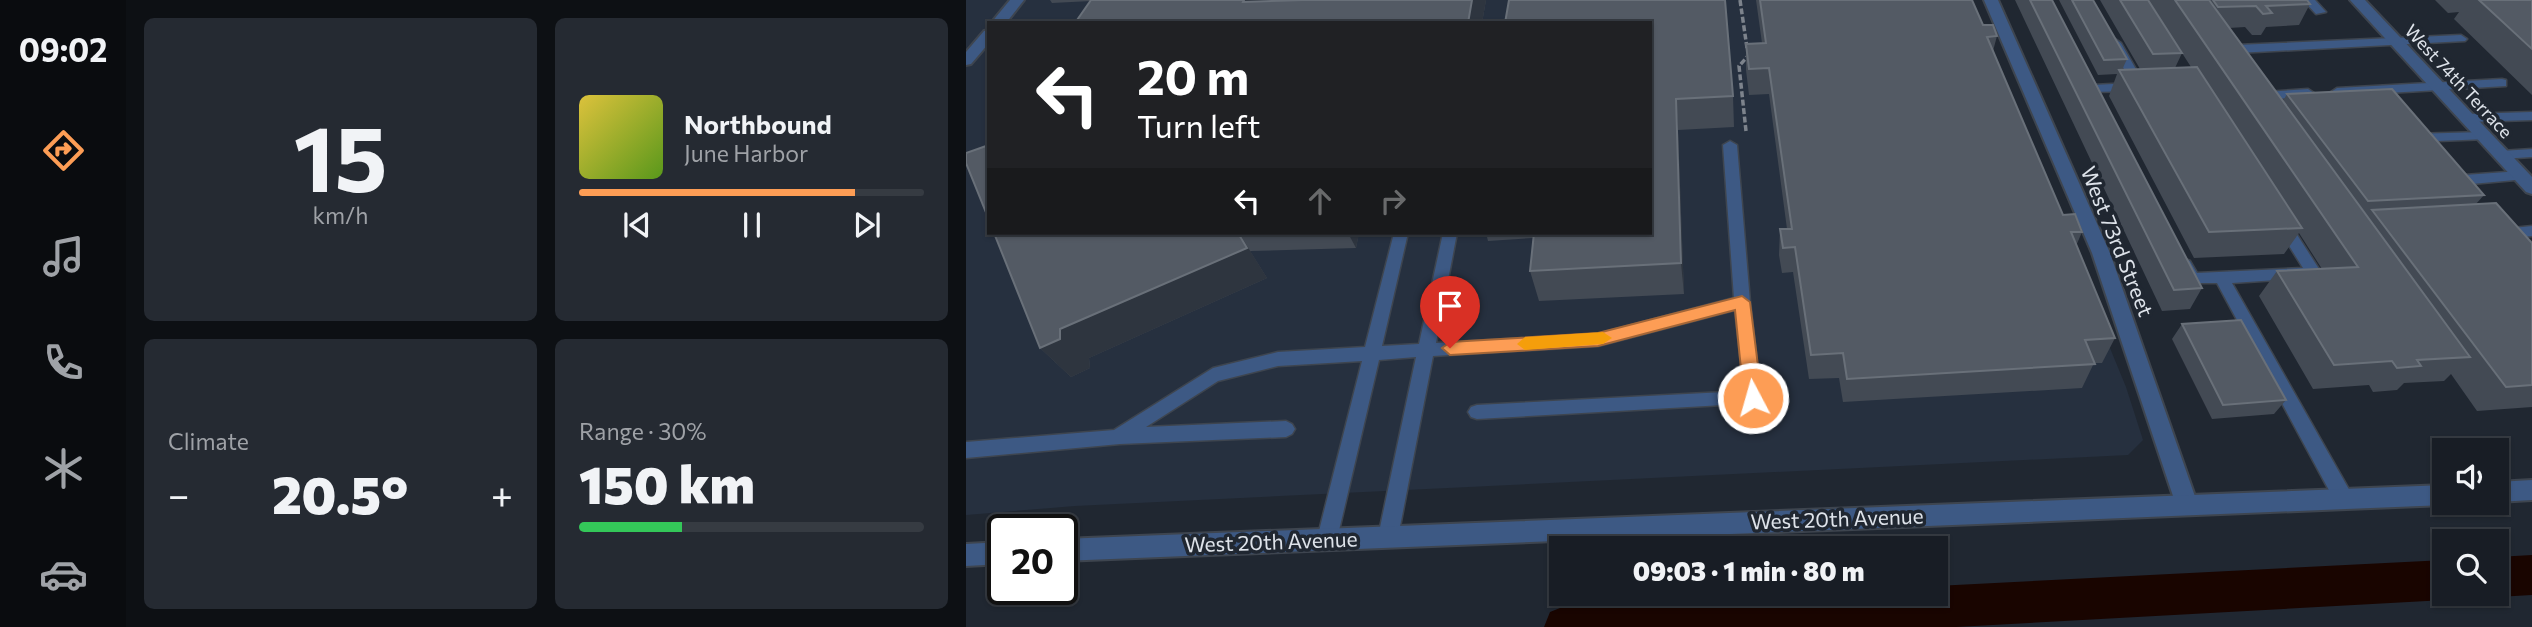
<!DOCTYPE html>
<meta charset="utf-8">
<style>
body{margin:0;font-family:Commissioner,sans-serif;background:#252a32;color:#f1f3f6;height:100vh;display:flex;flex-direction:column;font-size:26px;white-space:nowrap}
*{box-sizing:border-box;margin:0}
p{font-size:23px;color:#9fa2a7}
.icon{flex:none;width:38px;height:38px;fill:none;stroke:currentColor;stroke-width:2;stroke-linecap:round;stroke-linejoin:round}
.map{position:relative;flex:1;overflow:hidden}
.details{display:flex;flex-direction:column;gap:18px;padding:18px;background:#0d1014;width:840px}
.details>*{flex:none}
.hud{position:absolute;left:21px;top:21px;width:665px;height:214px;border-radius:0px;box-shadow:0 2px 5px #0004,0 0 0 2px #363b42;background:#202124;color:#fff;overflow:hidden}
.tools{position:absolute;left:1466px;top:438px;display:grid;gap:14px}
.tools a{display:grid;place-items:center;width:77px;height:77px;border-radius:0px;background:#181d25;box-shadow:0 2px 5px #0004,0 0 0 2px #363b42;font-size:35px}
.speed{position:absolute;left:21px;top:514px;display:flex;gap:14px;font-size:35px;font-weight:700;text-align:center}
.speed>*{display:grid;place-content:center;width:91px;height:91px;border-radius:50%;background:#181d25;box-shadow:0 2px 5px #0004,0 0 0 2px #363b42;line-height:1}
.speed .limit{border:4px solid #111;border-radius:10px;background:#fff;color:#111}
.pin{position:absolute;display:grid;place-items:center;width:60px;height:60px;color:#fff;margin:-72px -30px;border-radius:50% 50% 50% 0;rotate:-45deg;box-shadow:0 0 7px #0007}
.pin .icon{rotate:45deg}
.me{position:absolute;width:77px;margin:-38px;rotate:354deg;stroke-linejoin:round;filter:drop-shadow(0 0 5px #0008)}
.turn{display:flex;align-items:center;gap:24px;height:147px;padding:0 35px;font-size:32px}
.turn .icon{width:91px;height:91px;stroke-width:2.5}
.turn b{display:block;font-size:49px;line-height:60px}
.lanes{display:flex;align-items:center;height:66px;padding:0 35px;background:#0003;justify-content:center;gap:35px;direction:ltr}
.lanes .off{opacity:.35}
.big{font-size:52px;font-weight:800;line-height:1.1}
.details .tile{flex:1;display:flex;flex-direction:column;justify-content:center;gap:10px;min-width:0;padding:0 24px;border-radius:10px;background:#252a32}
.details .dial{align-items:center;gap:0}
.dial b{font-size:91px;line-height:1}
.song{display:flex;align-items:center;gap:21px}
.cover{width:84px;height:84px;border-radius:10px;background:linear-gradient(135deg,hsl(50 70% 55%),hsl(90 70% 35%))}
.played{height:7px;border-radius:4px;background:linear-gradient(90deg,#fd9d55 80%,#363b42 80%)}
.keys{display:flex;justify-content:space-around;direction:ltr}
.heat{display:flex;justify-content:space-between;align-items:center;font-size:38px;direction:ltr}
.charge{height:10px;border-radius:5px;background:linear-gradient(90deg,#34c759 30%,#363b42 0)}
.details .tiles{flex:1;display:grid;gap:18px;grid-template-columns:repeat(2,1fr)}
.trip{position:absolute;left:583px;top:536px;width:399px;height:70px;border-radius:0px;background:#181d25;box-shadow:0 2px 5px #0004,0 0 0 2px #363b42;font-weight:800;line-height:70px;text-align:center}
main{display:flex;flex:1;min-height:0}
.tabs{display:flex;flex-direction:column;width:126px;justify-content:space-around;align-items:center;background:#0a0c0f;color:#9fa2a7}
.tabs .icon{width:49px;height:49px}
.tabs .on{color:#fd9d55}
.tabs b{font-size:32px;color:#f1f3f6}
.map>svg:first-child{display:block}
.built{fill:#26303f;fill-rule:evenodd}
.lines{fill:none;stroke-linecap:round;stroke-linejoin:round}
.canal{fill:#190500;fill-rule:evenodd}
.service-casing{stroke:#3e454f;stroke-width:3}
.minor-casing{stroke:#3e454f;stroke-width:4}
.tertiary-casing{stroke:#3e454f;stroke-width:4}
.path{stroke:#7d838c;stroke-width:3.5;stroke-dasharray:6 2.5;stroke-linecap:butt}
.service{fill:#3d5984;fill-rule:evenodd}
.minor{fill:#3d5984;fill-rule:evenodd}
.tertiary{fill:#3d5984;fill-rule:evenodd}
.wall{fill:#434a54;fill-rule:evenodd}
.shaded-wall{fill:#2e353f}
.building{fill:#535a64;stroke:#697079;stroke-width:2}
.route{fill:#fd9d55;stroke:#a46637;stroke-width:2}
.slow{fill:#f59e0b}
.labels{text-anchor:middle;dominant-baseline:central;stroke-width:7;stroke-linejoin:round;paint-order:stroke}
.far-street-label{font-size:18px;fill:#dee3ea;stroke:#202731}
.street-label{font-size:21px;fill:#dee3ea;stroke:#202731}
</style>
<main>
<nav class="tabs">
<b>09:02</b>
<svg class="icon on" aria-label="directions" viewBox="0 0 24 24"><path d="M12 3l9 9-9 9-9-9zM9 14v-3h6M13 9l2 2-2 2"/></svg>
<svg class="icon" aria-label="music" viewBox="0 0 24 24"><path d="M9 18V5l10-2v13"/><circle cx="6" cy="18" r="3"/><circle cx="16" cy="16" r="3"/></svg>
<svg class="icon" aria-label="phone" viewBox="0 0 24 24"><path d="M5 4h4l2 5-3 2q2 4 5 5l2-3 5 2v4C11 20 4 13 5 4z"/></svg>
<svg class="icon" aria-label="climate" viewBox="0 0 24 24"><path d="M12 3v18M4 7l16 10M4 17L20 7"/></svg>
<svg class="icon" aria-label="car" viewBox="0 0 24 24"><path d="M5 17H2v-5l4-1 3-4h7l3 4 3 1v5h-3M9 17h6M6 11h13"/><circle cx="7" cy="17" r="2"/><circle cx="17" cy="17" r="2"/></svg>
</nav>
<section class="details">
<div class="tiles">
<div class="tile dial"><b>15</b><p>km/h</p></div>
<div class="tile">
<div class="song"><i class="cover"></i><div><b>Northbound</b><p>June Harbor</p></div></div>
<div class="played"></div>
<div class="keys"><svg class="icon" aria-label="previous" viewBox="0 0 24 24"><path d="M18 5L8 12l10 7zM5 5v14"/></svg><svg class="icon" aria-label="pause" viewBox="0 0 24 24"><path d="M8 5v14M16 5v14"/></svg><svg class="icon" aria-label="next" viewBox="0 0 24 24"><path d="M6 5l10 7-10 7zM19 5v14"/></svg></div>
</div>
<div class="tile"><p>Climate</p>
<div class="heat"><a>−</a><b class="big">20.5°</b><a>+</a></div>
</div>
<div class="tile"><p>Range · 30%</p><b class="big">150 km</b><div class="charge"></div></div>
</div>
</section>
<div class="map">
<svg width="1566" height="627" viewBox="0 0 1566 627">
<rect width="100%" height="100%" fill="#202731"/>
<path class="built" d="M0 0H1001L1160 387 1177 440 1162 455 109 506 0 515ZM23 23H684V233H23Z"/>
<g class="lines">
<path class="canal" d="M1566 555V595L1531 597 1522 593H1531V557Z
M1479 560V593H1494L1479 600 990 627H578L584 612 599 606 836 593H970V586Z"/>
<g class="service-casing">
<path id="service" d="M1337 0H1349L1360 12 1350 14Z
M1495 35 1501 39 1499 41 1271 53 1265 49 1271 45Z
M1149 39 1155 43 1180 87 1174 91 1123 92V86L1127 85 1166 83 1143 43Z
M1536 79 1540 80V86L1371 96 1365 92 1371 88Z
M1342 89 1348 93 1346 96 1299 100 1293 96 1299 92Z
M1566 112V120L1501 122 1495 118 1501 114Z
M1517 132 1524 136 1522 139 1446 142 1439 138 1446 134Z
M764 141 771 145 784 302 795 398 793 403 511 419 505 417 502 412 505 407 511 405 778 391 769 310 632 346 467 356 432 537 429 543 422 546 415 543 412 537 450 357 413 360 371 539 368 545 361 548 354 545 351 539 396 361 312 366 252 381 180 427 320 421 326 424 329 429 326 434 320 437 154 444 0 458V442L148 430 247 368 312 352 399 347 428 233H442L416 346 453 344 477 233H491L470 343 632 334 768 298 757 145Z
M1566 149V157L1535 159 1528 155 1535 151Z
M1555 171 1562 176 1560 179 1484 186 1477 181 1484 176Z
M1316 218 1321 219 1353 269 1356 273 1353 277 1266 283 1385 493 1387 499 1385 505 1378 507 1371 505 1251 283H1221L1211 265 1219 259 1224 261 1231 273 1337 268 1309 223Z
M1566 226V236L1537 239 1530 234 1537 229Z"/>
</g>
<g class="minor-casing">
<path id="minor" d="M44 0H58L40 23H25Z
M1018 0H1032L1144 253 1232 505 1229 512 1221 515 1213 512 1210 505 1126 253Z
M1384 0H1399L1566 177V194L1560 192Z
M23 30V43L5 64 0 65V52L18 31Z"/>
</g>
<g class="tertiary-casing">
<path id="tertiary" d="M1566 480V500L1531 502V482Z
M1479 485V502H1487L1479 505 96 561V539Z
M37 542V564L0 566V544Z"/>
</g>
<path class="path" d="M774 0 781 48
M780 131 773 66 782 56"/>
<use href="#service" class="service"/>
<use href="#minor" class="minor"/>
<use href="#tertiary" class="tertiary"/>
</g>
<path class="wall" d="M84 0H520L516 23 125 1 86 3Z
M790 0H1006L1017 25 1031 36 1027 51 1097 215 1116 232 1110 246 1149 338 1136 363H1128L1116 388 877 402 873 378 843 379 827 272 816 273 813 255 814 229H821L803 94 783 95 780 70V44L796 43Z
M1049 0H1086L1236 288 1224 309 1196 311Z
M1093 0H1127L1161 59 1156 70 1174 69 1134 0H1341L1344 4 1333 25 1300 27 1295 35H1286L1279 27 1263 28 1317 101 1321 94 1518 195 1510 204 1566 243V407L1511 411 1485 374 1478 381 1438 383 1431 390 1407 392 1403 385 1347 389 1293 296 1311 271 1356 269 1333 233 1318 254 1228 258 1143 96 1151 74 1132 75ZM1216 53 1225 67 1209 68Z
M1469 0H1566V95L1488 19 1493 12 1482 13Z
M684 23 767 96 768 127 712 130 718 294 573 301 564 271 567 238 522 241 520 233H684Z
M28 233H393L390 248 284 251 301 278 123 358 124 368 105 377 74 348Z
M1216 324 1320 400 1308 414 1246 419 1206 339Z"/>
<path class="shaded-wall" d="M278 0H303L306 7 277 2Z
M506 0H520L516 23H502Z
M710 99 712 130 718 294 715 263Z
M273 233 301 278 123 358 124 368 105 377 74 348 94 329Z
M382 233H393L390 248Z"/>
<path class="building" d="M125 0H278L277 2 337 0H506L502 23H109Z
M543 0H759L767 96 710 99 715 263 564 271 568 233H684V23H539Z
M794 0H1006L1017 25H1027L1031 36 1021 37 1097 215 1109 214 1116 232H1105L1149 338 1119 340 1129 364 881 379 877 353 845 355 829 247 817 248 814 229H826L803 68 783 69 780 44 800 43Z
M1064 0H1086L1236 288 1208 290Z
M1106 0H1127L1161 59 1138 60Z
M1154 0H1182L1216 53 1187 54Z
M1209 0H1243L1504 357 1451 360 1455 366 1431 368 1426 361 1368 365 1311 271 1392 267Z
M1247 0H1341L1344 4 1300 6 1306 13 1297 14 1290 6 1252 7Z
M1513 0H1566V49Z
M1231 67 1336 228 1243 232 1153 70Z
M1426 89 1518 195 1402 201 1321 94Z
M23 145V220L0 163V153Z
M1530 203 1566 243V385L1540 387 1406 210Z
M28 233H272L281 248 94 329V339L74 348Z
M1275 320 1320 400 1257 405 1216 324Z"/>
<path class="route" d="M776 296 784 302 796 398 787 405 778 398 769 310 632 346 484 355 476 348 484 342 632 333Z"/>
<path class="slow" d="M637 332 646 338 637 344 559 350 551 344 559 337Z"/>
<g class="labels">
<g class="far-street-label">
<text transform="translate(1493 81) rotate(47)">West 74th Terrace</text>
</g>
<g class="street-label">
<text transform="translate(1152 241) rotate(68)">West 73rd Street</text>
<text transform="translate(871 518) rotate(-2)">West 20th Avenue</text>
<text transform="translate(305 541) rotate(-2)">West 20th Avenue</text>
</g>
</g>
</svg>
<div class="tools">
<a><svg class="icon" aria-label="sound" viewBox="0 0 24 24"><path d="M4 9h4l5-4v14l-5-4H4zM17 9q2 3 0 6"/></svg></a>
<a><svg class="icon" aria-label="search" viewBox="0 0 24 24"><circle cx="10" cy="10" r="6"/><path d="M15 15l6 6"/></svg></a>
</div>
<div class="speed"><div class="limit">20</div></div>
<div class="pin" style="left:484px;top:348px;background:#d93025"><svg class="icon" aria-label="arrive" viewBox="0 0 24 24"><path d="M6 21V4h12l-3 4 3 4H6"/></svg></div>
<svg class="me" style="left:787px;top:398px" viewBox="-20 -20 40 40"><circle r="17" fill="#fd9d55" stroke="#fff" stroke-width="3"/><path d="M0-11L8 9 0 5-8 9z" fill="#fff"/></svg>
<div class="trip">09:03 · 1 min · 80 m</div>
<div class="hud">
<div class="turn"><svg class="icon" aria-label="left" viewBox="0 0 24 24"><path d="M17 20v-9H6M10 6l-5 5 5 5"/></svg><div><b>20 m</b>Turn left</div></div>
<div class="lanes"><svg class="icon" aria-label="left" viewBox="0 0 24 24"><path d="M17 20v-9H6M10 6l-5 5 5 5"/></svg><svg class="icon off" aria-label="ahead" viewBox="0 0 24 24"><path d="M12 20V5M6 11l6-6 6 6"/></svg><svg class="icon off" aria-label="right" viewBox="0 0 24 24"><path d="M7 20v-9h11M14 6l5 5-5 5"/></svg></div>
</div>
</div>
</main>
